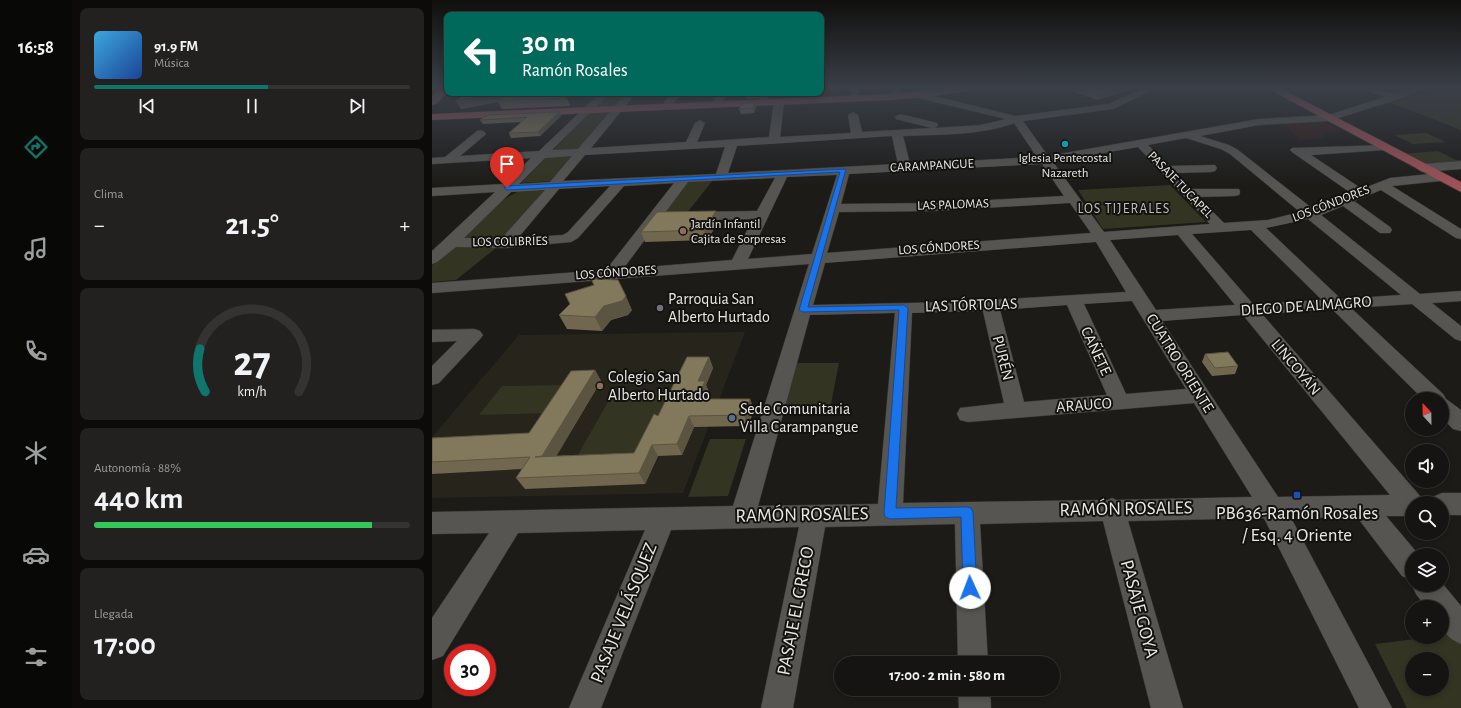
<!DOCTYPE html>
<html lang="es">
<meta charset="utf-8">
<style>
body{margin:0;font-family:"Alegreya Sans",sans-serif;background:#222120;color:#f1f3f6;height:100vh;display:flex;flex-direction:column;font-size:15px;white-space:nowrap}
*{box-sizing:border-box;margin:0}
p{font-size:13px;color:#9d9e9f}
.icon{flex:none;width:22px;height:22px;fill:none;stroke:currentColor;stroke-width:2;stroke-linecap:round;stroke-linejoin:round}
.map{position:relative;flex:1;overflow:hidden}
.panel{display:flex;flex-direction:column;gap:8px;padding:8px;background:#0c0b0a;width:360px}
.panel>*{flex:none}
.banner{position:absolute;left:12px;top:12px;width:380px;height:84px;border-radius:8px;box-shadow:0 2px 6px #0003,0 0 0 1px #343332;background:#00695c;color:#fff;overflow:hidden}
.needle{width:26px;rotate:338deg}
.tools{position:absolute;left:973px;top:392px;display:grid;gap:8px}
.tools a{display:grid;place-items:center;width:44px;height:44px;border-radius:50%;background:#151412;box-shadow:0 2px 6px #0003,0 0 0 1px #343332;font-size:20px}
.speed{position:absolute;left:12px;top:644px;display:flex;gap:8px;font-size:20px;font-weight:700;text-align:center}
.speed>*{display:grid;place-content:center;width:52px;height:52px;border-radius:50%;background:#151412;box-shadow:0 2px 6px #0003,0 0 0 1px #343332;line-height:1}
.speed .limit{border:6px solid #d22;background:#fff;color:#111}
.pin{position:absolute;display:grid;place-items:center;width:34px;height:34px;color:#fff;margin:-41px -17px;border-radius:50% 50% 50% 0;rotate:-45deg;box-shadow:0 0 4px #0007}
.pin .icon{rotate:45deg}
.me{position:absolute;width:44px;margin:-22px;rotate:358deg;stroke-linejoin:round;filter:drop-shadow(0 0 3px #0008)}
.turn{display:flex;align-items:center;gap:14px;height:84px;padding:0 12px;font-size:18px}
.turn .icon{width:52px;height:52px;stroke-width:2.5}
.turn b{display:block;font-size:28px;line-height:34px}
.big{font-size:30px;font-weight:600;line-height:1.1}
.panel .widget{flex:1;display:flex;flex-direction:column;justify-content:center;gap:6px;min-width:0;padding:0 14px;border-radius:8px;background:#222120}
.panel .dial{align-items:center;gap:0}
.dial svg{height:104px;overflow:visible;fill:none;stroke:#343332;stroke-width:7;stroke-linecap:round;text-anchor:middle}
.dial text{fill:#f1f3f6;stroke:none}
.song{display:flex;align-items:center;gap:12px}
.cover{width:48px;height:48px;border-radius:6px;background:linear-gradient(135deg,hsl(200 70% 55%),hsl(220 70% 35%))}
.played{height:4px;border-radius:2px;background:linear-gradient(90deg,#0f766e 55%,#343332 55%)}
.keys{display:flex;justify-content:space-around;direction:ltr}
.heat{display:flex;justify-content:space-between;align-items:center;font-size:22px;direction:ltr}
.charge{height:6px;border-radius:3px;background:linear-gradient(90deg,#34c759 88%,#343332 0)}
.trip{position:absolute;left:402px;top:656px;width:226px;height:40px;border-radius:20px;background:#151412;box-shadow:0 2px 6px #0003,0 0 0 1px #343332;font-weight:600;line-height:40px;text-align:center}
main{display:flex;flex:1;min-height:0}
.tabs{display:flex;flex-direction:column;width:72px;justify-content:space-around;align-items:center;background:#080807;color:#9d9e9f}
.tabs .icon{width:28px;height:28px}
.tabs .active{color:#0f766e}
.tabs b{font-size:18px;color:#f1f3f6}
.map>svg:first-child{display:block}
.commercial{fill:#2d1e13}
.industrial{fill:#2f1c18}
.built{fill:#27241c}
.green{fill:#333421;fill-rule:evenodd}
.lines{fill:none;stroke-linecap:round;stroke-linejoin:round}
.minor-casing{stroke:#383836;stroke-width:1}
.major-casing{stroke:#383836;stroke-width:1}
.minor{fill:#565552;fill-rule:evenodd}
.major{fill:#9f5257;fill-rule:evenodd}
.wall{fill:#70674e}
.shaded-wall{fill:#5b5440}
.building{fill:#82785b;stroke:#5b5440}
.route{fill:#1a73e8;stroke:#114b97}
.culture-dot{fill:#0f9aa8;stroke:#13120f;stroke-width:1.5}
.education-dot{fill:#8d6e63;stroke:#13120f;stroke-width:1.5}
.worship-dot{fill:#6b7280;stroke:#13120f;stroke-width:1.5}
.service-dot{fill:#5c6f8a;stroke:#13120f;stroke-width:1.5}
.transit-dot{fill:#1a4fb4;stroke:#13120f;stroke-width:1.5}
.labels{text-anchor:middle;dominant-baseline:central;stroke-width:4;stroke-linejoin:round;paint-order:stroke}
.far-poi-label{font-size:13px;fill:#e9e8e6;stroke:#13120f}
.far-street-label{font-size:13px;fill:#e9e8e6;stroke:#13120f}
.far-neighbourhood-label{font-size:14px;letter-spacing:1px;fill:#bfbeba;stroke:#13120f}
.poi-label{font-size:16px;fill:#e9e8e6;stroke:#13120f;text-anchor:start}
.street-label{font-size:16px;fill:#e9e8e6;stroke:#13120f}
.near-street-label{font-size:19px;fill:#e9e8e6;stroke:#13120f}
.near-poi-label{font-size:19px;fill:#e9e8e6;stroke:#13120f}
</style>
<main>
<nav class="tabs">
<b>16:58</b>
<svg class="icon active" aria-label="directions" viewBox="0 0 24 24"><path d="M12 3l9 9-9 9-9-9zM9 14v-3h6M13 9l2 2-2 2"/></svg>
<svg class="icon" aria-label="music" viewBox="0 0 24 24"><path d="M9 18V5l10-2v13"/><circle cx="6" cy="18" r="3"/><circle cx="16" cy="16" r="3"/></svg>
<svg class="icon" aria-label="phone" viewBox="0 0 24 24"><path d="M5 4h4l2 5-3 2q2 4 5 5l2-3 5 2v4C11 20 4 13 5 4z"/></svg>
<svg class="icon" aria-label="climate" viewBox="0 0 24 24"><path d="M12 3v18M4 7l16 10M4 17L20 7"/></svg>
<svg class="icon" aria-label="car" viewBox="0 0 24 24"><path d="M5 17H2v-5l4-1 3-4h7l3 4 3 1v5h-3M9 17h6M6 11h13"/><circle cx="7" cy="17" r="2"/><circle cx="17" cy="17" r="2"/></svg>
<svg class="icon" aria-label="filters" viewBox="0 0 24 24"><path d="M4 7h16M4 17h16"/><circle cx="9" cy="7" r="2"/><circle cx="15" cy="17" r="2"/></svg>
</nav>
<section class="panel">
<div class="widget">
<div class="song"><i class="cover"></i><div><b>91.9 FM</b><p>Música</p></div></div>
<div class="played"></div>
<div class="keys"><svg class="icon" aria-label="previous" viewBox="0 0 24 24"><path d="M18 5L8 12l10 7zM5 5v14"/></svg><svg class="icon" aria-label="pause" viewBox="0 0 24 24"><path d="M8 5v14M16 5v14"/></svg><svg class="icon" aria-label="next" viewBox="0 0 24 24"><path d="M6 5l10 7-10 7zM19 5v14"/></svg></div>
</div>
<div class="widget"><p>Clima</p>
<div class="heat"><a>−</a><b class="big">21.5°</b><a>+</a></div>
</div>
<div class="widget dial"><svg viewBox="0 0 100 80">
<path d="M14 69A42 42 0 1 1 86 69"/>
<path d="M14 69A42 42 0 0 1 10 36" stroke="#0f766e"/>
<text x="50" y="56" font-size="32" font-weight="700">27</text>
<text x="50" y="72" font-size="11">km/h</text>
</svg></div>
<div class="widget"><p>Autonomía · 88%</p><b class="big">440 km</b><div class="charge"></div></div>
<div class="widget"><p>Llegada</p><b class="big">17:00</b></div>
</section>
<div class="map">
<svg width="1029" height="708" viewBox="0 0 1029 708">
<rect width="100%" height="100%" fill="#1c1b18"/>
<path class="commercial" d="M19 93H163L160 96H116L9 103Z"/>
<path class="industrial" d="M891 121 909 131 888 133 895 138 868 140 852 123Z"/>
<path class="built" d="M313 332 251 493 0 498V437L87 335Z"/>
<path class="green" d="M1003 87H1029V130L959 103Z
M177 93H196L120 181 89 183Z
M994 133 1014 142 981 144 962 135Z
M1006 151 1026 161 990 164 970 154Z
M254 180H281L254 214 228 215Z
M738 185 774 222 671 229 646 190Z
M115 190 69 244 24 280 0 282V265L69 201 87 191Z
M364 363H407L398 409H350Z
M135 385 116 413 47 415 70 386Z
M239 391 207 458 143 460 181 393Z
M278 439H314L296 496 256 497Z
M1024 634 1029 641V708H975L943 644ZM980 659H1010V689H980Z"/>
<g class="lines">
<g class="minor-casing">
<path id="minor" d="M419 87H427L426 97H420Z
M460 87H468V95H462Z
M715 87H727L681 109 591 121 616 156 827 119 896 115 953 97 923 87H937L963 94 984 87H997L967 99 897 121 827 125 768 136 797 145 806 150 881 209 919 193 860 152 858 150 860 148 956 145 958 147 956 149 952 150 879 155 930 189 958 178 1008 173 1014 177 1008 181 960 186 1029 229V239L1024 238 949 190 922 201 958 227 960 230 958 233H948L911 206 889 215 988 294 1029 291V301L1000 303 1029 326V341L1023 339 980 304 919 308 1011 394 1014 399 1029 410V431L1021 429 1010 418V399H991L900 309 830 314 989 497 992 503H980V516H954L987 555H980V580L970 576 925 517 859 518 960 708H927L832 518 696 521 751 708H719L671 521 548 524 556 663H526L523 524 393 527 361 708H329L367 527 239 530 169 708H137L213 530 86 533 11 656 0 660V618L57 533 0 534V512L301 506 377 264 0 293V283L174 270 242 183 192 186 146 238 139 242 73 248 24 247 5 262 0 264V251L63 192 0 196V188L72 184 99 158 0 164V158L13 157 45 131 49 130 54 133 53 135 28 156 107 151 168 93H178L120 150 146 149 194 93H204L159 148 254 142 263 123 268 120 273 123 265 142 337 137 342 102 347 99 352 102 348 137 419 133 416 115 421 112 426 115 430 132 500 128 464 119 463 117 468 114 505 123 506 125 503 128 549 125 574 119 482 97V93L485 92 584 116 676 104ZM582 123 605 157 478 164 471 136C507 134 548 136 582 123ZM460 136 466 164 296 173 305 146ZM754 138 789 149 798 154 868 212 836 220 792 223 766 197 802 196 807 195 808 192 807 189H759L743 173 779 172 783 171 785 168 783 165 737 166 716 145ZM293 147 284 174 131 181 153 155ZM706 147 778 224 672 232 621 162ZM140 156 118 182 87 184 113 158ZM610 164 632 196 500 203 409 204 417 174ZM405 175 380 254 316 259 355 177ZM343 178 325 211 260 212 255 213 253 216 255 219 260 220 321 219 300 260 191 269 256 182ZM178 186 136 232 131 235 86 238 127 189ZM113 190 69 239 32 238 79 192ZM638 203 659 233 395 253 407 212 500 211ZM876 219 969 295 909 299 834 228ZM819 230 890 300 821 304 760 234ZM746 235 803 305 724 310 678 240ZM664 242 694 292 526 302 381 305 393 263ZM700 301 754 389 694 394 652 304ZM635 305 675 395 592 402 568 310ZM551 311 572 403 528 408 525 414 528 420 536 422 762 403 820 497 684 500 680 498 676 500 471 503 480 313ZM463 313 446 504 326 506 378 315ZM811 315 958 495 846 497 730 321Z
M240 93H250L240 105H234L232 103Z
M286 93H296L289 103 286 104 281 101Z
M329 93H339L335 101H329L327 99Z
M374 93H384V97L379 100 376 99Z
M1029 161V169L990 172 984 168 990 164Z
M42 329 48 331 51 335 48 339 7 383 0 385V366L25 341 0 342V330Z
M1010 493H1029V515H1010V503H998L1001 497Z
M1010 583 1029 606V644C1009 635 1010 627 1010 607H994L984 594 980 585H1010Z
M526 689H558L559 708H527Z"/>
</g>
<g class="major-casing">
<path id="major" d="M9 87H15V93L4 104 0 105V96Z
M521 87H547L542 90 495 97 456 100 0 120V114L456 94Z
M833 87H846L1029 182V192Z"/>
</g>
<use href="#minor" class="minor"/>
<use href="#major" class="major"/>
</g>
<path class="wall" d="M630 87H706L666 100 630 88Z
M328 93 326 98 314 99 313 94Z
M135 98 138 106 70 109 66 102 29 109 24 101Z
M323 102 324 107 322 113 309 114 307 109Z
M129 116 108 136 79 138 77 133 89 122 51 124 48 120Z
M284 211 287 221 275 240 213 242 209 232Z
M200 310 196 315 179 320 170 331 135 329 127 315Z
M773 354 806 366 803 374 780 376 770 362Z
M277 357 281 368 274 385 277 392 274 399H318L322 410 316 426 262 427 250 455 226 456 213 484 93 489 84 478 90 469 0 474V438L97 433 163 370 169 381 124 456 202 453 226 416Z"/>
<path class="shaded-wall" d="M692 87H706L666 100V95Z
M65 93H82L66 101V102L29 109 24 101Z
M325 93H328L326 98Z
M323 102 324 107 322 113 321 108Z
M127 112 129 116 108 136 106 132Z
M284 211 287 221 275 240 272 230Z
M194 296 200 310 196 315 179 320 170 331 163 317 172 306Z
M277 357 281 368 274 385 277 392 269 410 265 399 266 381Z
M163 370 169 381 118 467 110 456Z
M318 399 322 410 316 426 312 415Z
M257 416 262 427 250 455 245 444Z
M220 445 226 456 213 484 207 473Z"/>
<path class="building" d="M642 87H692L666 95Z
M34 93H65L24 101Z
M76 93H130L135 98 66 101Z
M313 93H325L313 94Z
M323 102 321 108 307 109 310 103Z
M127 112 106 132 77 133 95 117 48 120 55 115Z
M284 211 272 230 209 232 225 212Z
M159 279 186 280 194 296 190 301 172 306 163 317 127 315 138 304 133 294 162 285Z
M796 352 806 366 783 368 773 354Z
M255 357H277L266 381H273L265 399H318L312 415 257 416 245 444 220 445 207 473 84 478 98 457 0 462V438L97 433 139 371 163 370 110 456 103 457 202 453 222 414 226 416Z"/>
<linearGradient id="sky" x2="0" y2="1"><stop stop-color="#0f0f0d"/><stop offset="0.47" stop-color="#3a3f48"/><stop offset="1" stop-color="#3a3f48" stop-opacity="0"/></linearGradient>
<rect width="1029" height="186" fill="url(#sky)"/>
<path class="route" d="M414 169 376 307 472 305 476 308 464 508 535 507 539 508 541 512 545 588 543 592 538 594 533 592 531 588 529 517 458 519 453 517 452 513 467 310 371 312 367 310 408 172 75 190 72 188 75 186Z"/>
<circle class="culture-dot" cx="633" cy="144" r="4"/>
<g class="education-dot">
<circle cx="251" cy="231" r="4"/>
<circle cx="168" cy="386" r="4"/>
</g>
<circle class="worship-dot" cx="228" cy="308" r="4"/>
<circle class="service-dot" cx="300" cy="418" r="4"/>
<rect class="transit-dot" x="861" y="491" width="8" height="8" rx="2"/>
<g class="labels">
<g class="far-poi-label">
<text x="633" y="158">Iglesia Pentecostal<tspan x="633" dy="15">Nazareth</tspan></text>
<text x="259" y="224" text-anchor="start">Jardín Infantil<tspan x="259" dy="15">Cajita de Sorpresas</tspan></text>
</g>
<g class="far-street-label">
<text transform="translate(500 166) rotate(-3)">CARAMPANGUE</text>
<text transform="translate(748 185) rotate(46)">PASAJE TUCAPEL</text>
<text transform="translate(899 204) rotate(-21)">LOS CÓNDORES</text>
<text transform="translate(521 205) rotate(-2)">LAS PALOMAS</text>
<text transform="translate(78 242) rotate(-1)">LOS COLIBRÍES</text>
<text transform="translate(507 248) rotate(-4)">LOS CÓNDORES</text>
<text transform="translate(184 273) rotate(-4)">LOS CÓNDORES</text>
</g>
<g class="far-neighbourhood-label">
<text x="692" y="209">LOS TIJERALES</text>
</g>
<g class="poi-label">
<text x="236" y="299">Parroquia San<tspan x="236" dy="18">Alberto Hurtado</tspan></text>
<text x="176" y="377">Colegio San<tspan x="176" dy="18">Alberto Hurtado</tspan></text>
<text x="308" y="409">Sede Comunitaria<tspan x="308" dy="18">Villa Carampangue</tspan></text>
</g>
<g class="street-label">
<text transform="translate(539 305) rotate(-2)">LAS TÓRTOLAS</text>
<text transform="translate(874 306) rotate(-4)">DIEGO DE ALMAGRO</text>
<text transform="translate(664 351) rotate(65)">CAÑETE</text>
<text transform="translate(571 358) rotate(76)">PURÉN</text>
<text transform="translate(748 363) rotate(58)">CUATRO ORIENTE</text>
<text transform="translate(864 367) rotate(50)">LINCOYÁN</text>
<text transform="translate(652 405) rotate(-4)">ARAUCO</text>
</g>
<g class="near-street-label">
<text transform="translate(694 509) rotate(-1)">RAMÓN ROSALES</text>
<text transform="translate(370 515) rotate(-1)">RAMÓN ROSALES</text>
<text transform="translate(707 609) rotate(75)">PASAJE GOYA</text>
<text transform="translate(364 611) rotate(-79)">PASAJE EL GRECO</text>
<text transform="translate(192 613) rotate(-68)">PASAJE VELÁSQUEZ</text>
</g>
<g class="near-poi-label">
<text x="865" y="513">PB636-Ramón Rosales<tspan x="865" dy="22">/ Esq. 4 Oriente</tspan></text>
</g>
</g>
</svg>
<div class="tools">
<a><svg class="needle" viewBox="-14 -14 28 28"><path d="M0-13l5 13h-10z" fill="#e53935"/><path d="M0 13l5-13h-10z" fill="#9d9e9f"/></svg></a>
<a><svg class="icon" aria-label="sound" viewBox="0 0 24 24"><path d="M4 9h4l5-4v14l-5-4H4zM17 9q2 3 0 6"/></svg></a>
<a><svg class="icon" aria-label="search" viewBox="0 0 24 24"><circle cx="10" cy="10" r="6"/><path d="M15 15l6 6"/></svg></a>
<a><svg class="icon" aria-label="layers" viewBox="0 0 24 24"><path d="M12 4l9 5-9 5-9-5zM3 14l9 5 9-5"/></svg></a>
<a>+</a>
<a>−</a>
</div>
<div class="speed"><div class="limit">30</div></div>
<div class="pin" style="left:75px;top:188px;background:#d93025"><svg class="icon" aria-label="arrive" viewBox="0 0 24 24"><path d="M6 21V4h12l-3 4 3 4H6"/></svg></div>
<svg class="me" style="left:538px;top:588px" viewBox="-20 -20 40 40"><circle r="19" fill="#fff"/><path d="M0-13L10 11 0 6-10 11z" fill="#1a73e8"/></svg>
<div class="trip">17:00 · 2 min · 580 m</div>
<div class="banner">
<div class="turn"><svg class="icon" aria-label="left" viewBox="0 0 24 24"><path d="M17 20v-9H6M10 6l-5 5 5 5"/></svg><div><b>30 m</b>Ramón Rosales</div></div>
</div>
</div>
</main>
